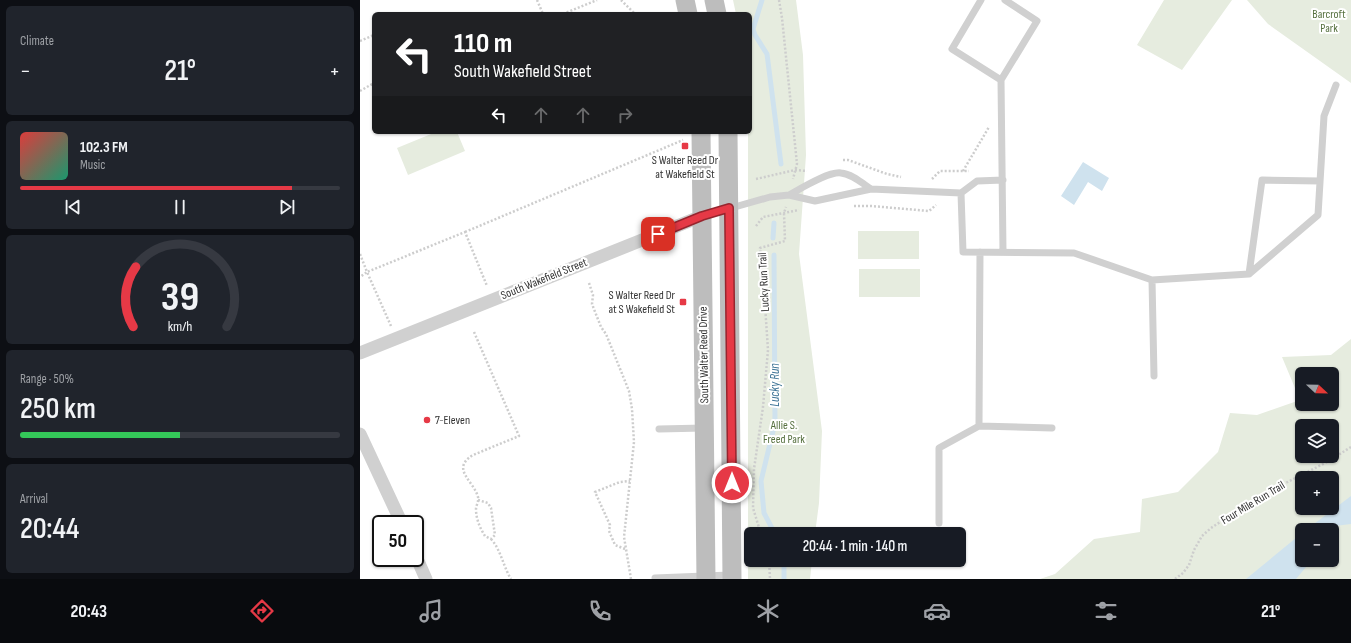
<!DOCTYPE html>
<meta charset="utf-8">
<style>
body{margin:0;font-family:"Sofia Sans Condensed",sans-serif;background:#20242c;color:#f1f3f6;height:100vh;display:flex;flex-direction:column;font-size:15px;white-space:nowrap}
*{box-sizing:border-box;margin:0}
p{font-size:13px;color:#9ea1a6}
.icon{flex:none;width:22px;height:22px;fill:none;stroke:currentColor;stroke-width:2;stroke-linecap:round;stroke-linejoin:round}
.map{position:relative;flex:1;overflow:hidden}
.details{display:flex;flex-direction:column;gap:6px;padding:6px;background:#0d0f14;width:360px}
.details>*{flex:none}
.guide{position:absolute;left:12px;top:12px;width:380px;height:122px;border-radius:6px;box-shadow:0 1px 3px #0004;background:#202124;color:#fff;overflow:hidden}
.needle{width:26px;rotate:112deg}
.buttons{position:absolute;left:935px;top:367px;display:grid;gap:8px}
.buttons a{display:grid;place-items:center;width:44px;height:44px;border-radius:6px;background:#171b24;box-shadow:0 1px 3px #0004;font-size:20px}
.speed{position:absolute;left:12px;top:515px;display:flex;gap:8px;font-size:20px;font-weight:700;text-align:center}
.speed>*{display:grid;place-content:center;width:52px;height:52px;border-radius:50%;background:#171b24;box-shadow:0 1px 3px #0004;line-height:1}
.speed .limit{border:2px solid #111;border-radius:6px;background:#fff;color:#111}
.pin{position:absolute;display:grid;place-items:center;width:34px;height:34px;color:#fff;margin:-17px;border-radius:8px;box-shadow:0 2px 6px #0006}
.me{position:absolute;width:44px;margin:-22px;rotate:0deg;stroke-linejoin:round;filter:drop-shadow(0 0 3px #0008)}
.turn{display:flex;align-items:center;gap:14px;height:84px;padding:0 16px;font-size:18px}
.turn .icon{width:52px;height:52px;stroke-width:2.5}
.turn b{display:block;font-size:28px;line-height:34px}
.lanes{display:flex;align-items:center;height:38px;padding:0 16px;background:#0003;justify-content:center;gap:20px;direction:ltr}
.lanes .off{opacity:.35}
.big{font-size:30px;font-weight:600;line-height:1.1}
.details .tile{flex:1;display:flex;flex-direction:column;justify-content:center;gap:6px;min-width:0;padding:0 14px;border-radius:6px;background:#20242c}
.details .dial{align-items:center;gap:0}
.dial svg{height:104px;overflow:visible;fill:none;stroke:#363941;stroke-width:7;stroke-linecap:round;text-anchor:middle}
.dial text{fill:#f1f3f6;stroke:none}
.song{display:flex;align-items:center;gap:12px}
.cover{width:48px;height:48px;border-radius:6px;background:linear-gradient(135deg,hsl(0 70% 55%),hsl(160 70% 35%))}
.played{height:4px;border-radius:2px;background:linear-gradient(90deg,#e63946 85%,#363941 85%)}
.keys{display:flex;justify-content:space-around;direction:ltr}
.heat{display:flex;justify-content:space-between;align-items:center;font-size:22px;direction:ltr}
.charge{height:6px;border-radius:3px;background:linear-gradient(90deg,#34c759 50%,#363941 0)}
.trip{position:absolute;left:384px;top:527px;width:222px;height:40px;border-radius:6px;background:#171b24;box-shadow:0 1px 3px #0004;font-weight:600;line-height:40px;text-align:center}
.menu{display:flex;height:64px;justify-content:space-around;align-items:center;background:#090b0e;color:#9ea1a6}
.menu .icon{width:28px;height:28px}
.menu .selected{color:#e63946}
.menu b{font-size:18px;color:#f1f3f6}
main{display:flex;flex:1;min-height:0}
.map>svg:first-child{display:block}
.green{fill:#e6ecdf;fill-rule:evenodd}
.water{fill:#cfe2ee}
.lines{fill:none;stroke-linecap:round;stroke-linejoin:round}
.stream{stroke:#cfe2ee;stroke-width:5}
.path{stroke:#cdcdcd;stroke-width:2.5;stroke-dasharray:2 2;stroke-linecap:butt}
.lane{stroke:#d0d0d0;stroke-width:7}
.street{stroke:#d0d0d0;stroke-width:13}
.secondary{stroke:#bdbdbd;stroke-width:19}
.route-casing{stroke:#96252e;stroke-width:10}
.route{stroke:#e63946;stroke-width:7}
.poi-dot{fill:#e63946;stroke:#fff;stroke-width:1.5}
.labels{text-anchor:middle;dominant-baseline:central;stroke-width:4;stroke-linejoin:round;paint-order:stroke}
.park-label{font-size:12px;fill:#56703f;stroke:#fff}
.poi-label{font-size:12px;fill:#333;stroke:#fff}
.street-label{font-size:12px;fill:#333;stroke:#fff}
.water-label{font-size:13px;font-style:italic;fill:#3f7597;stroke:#fff}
</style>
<main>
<section class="details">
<div class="tile"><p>Climate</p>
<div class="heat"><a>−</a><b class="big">21°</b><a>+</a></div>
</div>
<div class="tile">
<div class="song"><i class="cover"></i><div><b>102.3 FM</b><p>Music</p></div></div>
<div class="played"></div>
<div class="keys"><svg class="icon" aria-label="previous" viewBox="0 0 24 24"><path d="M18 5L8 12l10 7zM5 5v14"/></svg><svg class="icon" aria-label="pause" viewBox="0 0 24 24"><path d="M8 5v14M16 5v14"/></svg><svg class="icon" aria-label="next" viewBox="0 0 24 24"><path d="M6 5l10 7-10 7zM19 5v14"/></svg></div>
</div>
<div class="tile dial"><svg viewBox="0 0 100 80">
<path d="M14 69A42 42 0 1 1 86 69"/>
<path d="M14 69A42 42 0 0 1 16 23" stroke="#e63946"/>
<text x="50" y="56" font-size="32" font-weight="700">39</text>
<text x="50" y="72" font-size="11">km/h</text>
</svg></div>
<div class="tile"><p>Range · 50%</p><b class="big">250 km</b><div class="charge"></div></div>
<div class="tile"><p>Arrival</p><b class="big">20:44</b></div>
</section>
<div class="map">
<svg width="991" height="579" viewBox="0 0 991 579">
<rect width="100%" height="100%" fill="#fff"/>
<path class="green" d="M373 0H436L443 55 446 155 439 254 462 431 459 503 455 534H391V560H452L450 579H388V132H390V14H376Z
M804 0H872L822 70 777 45Z
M887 0H991V83L908 24Z
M76 132H97L105 151 48 175 37 148Z
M498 231H559V259H498Z
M499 269H560V297H499Z
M991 339V579H680L695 574 734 539 780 532 782 499 818 492 858 452 870 413 897 415 940 400 922 357 971 355ZM942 374H972V404H942ZM942 426H972V456H942ZM942 478H972V508H942ZM942 530H972V560H942Z"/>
<path class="water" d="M723 162 749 178 742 191 728 182 714 205 701 196Z
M991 496V524L975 526 972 531 946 530Z
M942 533V560H952L936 579H886Z"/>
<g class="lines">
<path class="stream" d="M402 0 393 29 395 35 407 54 421 164
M413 238 414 223
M414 255 415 423 401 481 404 513 415 534
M424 560V579"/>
<path class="path" d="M177 0 183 14
M261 0 275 14
M419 0 422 18 437 164 433 179
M203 14 237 0
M0 41 14 35
M0 91 14 83
M483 160H488L527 174 541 177
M603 171 629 127
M396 179 435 170 447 171
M572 179 580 171H609
M494 206H511L569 211 576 205
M396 226 403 217 439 210
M105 232 323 140
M0 254 7 272 0 277
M229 283 233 295 232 304 241 327 246 334 269 391 272 409 274 442 264 537 271 579
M31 326 7 272 105 232 127 286
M114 332 159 436 113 455C90 469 114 481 118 497 119 502 116 505 116 509 116 519 120 528 125 536L131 539 135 535 131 508 128 503 118 500
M401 534 393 508 394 469 403 407 408 350 403 275 400 248 425 241 424 213 426 207
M131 539C141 550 143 566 151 579
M265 549 255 545 249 531 250 525 235 492 260 482 270 481
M409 560 410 579
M815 579 823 573 829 565 834 550 842 536 851 528 898 497 967 462 991 447"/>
<path class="lane" d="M621 0 592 49 641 80
M601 193 603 252 714 253 792 280 889 274 958 215 964 116 976 85
M429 195C440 189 469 171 481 173 492 174 502 183 511 189
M343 216 410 197 429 195 455 201 511 189 601 193 617 181 643 180
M643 252 641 80 677 21 645 0
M889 274 902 180 960 181
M792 280 794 376
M619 426 620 252
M299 429 344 428
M579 523V448L619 426 692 428
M295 578 370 575"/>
<path class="street" d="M0 353 342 216
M0 434 42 524
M55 554 66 579"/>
<path class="secondary" d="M325 0 328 14
M354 0 357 14
M341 132 346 579
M368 132 372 579"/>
</g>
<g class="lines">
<g class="route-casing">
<path id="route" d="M298 234 342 216 369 208 372 483"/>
</g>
<use href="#route" class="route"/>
</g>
<g class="poi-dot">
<rect x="321" y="142" width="8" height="8" rx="2"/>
<rect x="319" y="298" width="8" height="8" rx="2"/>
<circle cx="67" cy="420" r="4"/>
</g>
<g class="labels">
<g class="park-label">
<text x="969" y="14">Barcroft<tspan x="969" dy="14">Park</tspan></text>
<text x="424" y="425">Allie S.<tspan x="424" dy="14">Freed Park</tspan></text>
</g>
<g class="poi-label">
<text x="325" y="160">S Walter Reed Dr<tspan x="325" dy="14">at Wakefield St</tspan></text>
<text x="315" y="295" text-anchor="end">S Walter Reed Dr<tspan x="315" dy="14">at S Wakefield St</tspan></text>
<text x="75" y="420" text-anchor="start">7-Eleven</text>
</g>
<g class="street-label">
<text transform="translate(184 279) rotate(-22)">South Wakefield Street</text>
<text transform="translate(404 282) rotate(-93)">Lucky Run Trail</text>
<text transform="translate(344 355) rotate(-91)">South Walter Reed Drive</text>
<text transform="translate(893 503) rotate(-31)">Four Mile Run Trail</text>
</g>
<g class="water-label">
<text transform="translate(415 385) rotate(-90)">Lucky Run</text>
</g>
</g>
</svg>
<div class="buttons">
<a><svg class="needle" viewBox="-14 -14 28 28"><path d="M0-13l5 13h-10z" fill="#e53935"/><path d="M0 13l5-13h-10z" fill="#9ea1a6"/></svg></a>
<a><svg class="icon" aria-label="layers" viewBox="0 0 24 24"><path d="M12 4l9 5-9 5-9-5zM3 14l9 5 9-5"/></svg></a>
<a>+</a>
<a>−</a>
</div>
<div class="speed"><div class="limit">50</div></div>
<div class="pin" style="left:298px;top:234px;background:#d93025"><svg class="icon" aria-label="arrive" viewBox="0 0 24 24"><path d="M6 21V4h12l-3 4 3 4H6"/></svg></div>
<svg class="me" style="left:372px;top:483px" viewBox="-20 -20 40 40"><circle r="17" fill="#e63946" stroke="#fff" stroke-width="3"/><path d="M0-11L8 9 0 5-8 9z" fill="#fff"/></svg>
<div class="trip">20:44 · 1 min · 140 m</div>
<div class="guide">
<div class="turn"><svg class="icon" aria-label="left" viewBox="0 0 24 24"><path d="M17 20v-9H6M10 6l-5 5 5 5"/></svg><div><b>110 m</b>South Wakefield Street</div></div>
<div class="lanes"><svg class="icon" aria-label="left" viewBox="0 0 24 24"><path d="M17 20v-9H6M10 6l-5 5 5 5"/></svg><svg class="icon off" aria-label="ahead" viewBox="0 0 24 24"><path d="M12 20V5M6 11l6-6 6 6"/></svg><svg class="icon off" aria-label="ahead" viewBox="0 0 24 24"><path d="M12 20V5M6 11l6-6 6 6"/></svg><svg class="icon off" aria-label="right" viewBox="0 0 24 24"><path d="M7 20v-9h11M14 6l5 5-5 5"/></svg></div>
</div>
</div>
</main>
<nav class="menu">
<b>20:43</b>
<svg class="icon selected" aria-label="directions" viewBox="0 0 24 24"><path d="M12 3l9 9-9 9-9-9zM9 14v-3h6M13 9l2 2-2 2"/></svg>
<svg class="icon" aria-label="music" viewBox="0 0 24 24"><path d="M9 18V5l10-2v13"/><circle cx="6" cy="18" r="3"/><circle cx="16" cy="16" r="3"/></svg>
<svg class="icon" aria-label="phone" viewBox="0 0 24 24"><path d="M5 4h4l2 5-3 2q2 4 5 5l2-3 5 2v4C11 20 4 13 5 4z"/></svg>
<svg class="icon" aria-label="climate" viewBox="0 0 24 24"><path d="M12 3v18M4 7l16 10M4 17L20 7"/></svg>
<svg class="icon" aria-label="car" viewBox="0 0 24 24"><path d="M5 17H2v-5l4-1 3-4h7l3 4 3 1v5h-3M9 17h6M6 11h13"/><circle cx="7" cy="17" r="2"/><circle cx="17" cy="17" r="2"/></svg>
<svg class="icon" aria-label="filters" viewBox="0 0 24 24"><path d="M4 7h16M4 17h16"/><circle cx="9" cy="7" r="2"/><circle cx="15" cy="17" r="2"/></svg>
<b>21°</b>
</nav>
